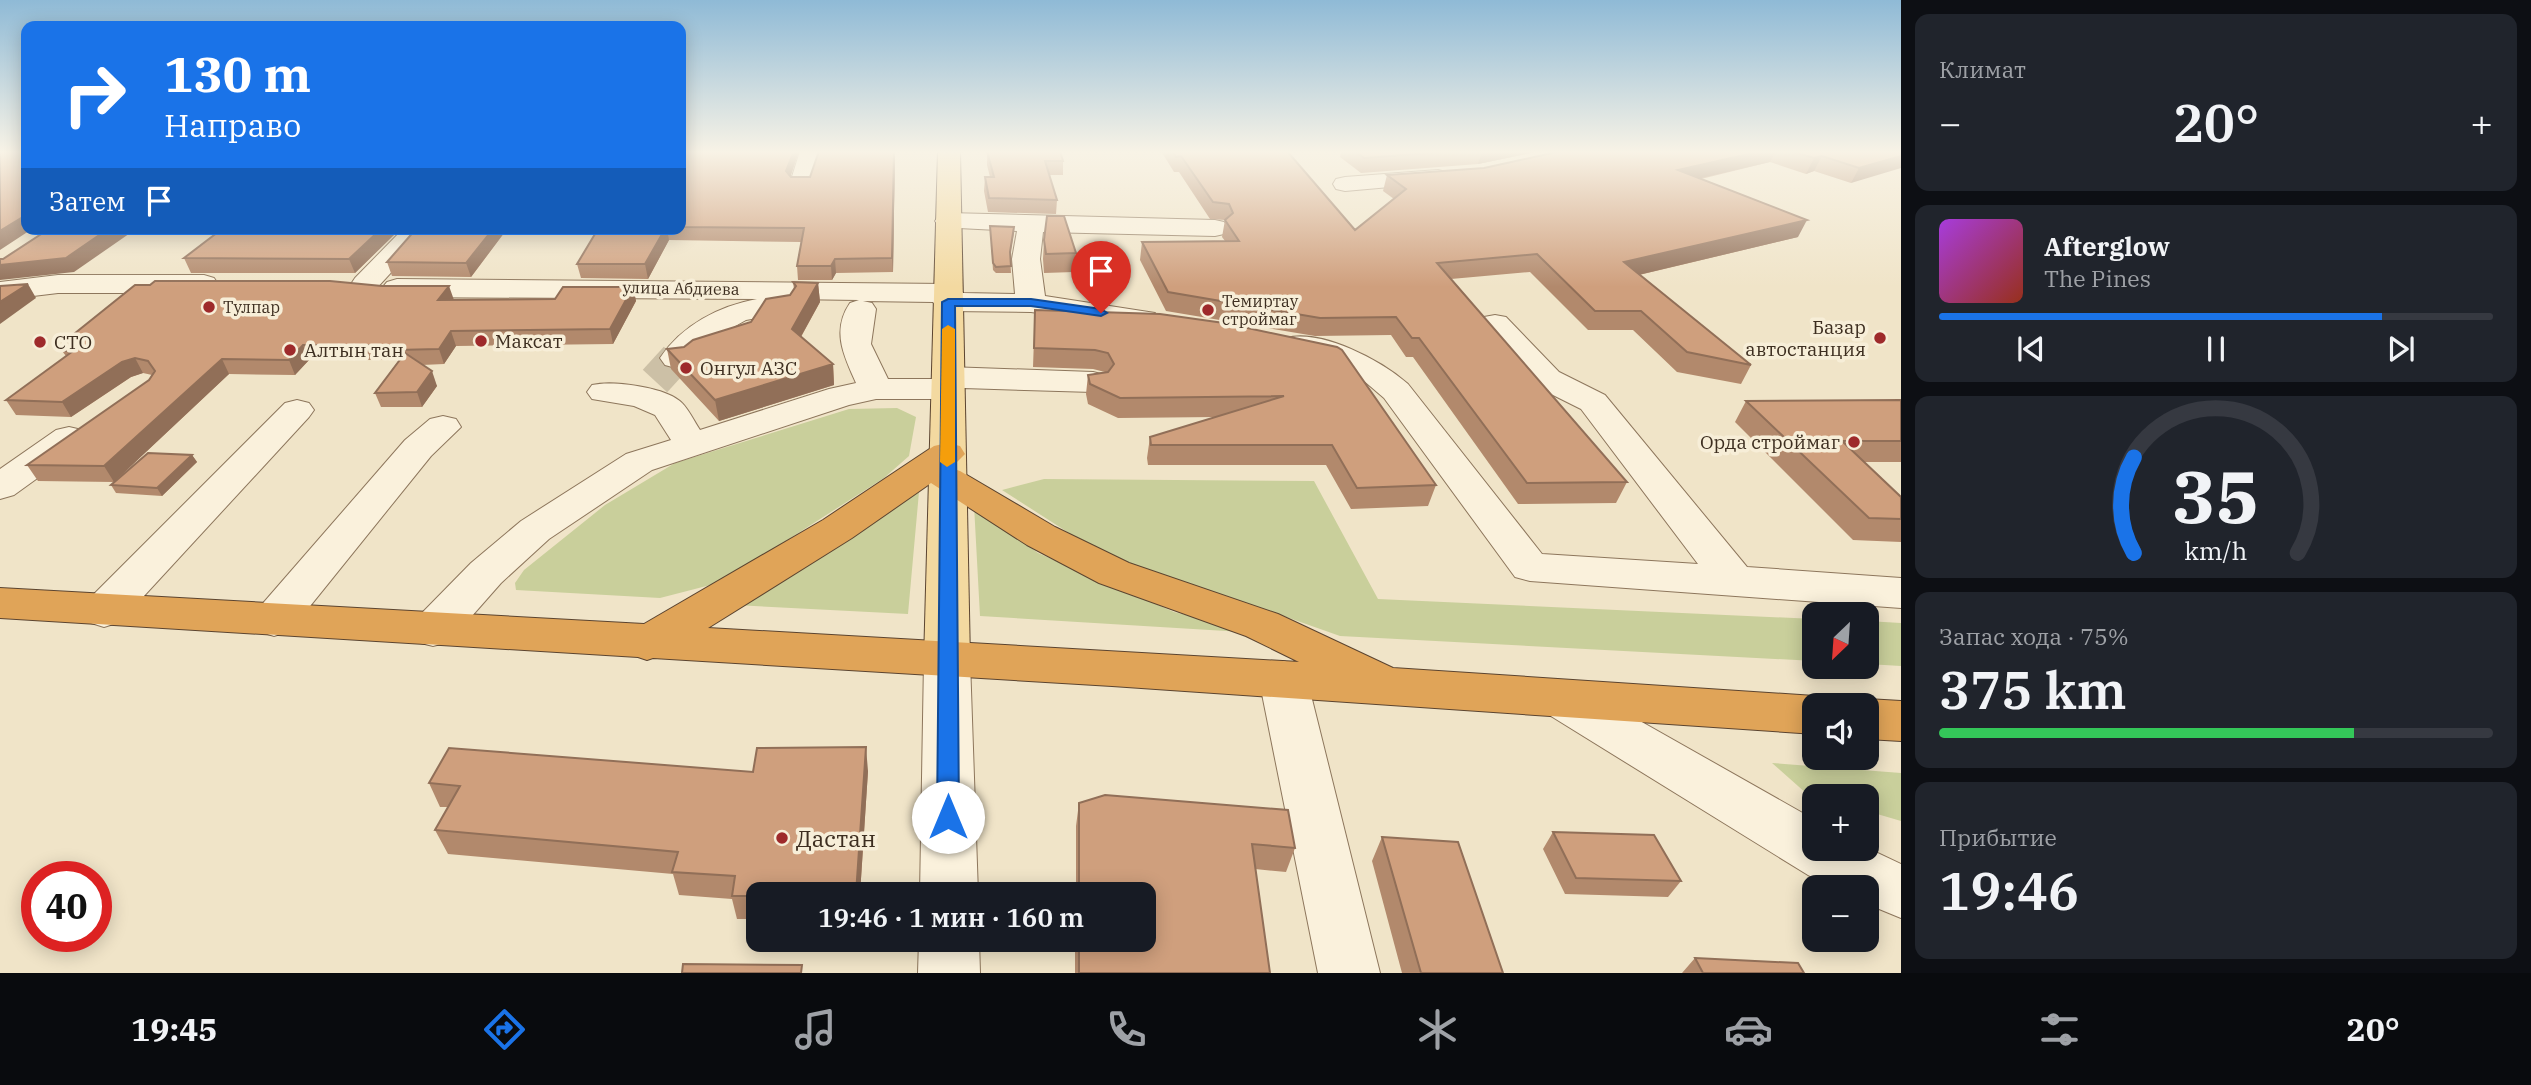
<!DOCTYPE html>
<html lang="ru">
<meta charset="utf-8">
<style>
body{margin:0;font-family:"IBM Plex Serif",serif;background:#20242c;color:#f1f3f6;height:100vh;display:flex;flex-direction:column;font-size:26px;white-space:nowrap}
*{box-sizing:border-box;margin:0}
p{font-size:23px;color:#9ea1a6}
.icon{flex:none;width:38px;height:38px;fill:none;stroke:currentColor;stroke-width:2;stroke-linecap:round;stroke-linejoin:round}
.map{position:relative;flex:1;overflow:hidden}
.details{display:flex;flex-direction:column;gap:14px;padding:14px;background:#0d0f14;width:630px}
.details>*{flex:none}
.hud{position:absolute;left:21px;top:21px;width:665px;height:214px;border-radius:14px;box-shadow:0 4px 18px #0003;background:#1a73e8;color:#fff;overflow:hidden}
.needle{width:46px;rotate:205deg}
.buttons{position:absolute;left:1802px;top:602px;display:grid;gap:14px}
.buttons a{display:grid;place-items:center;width:77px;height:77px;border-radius:14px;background:#171b24;box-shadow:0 4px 18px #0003;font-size:35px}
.speed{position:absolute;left:21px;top:861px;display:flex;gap:14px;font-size:35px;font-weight:700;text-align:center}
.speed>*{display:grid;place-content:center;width:91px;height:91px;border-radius:50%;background:#171b24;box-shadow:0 4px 18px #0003;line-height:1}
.speed .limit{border:10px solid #d22;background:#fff;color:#111}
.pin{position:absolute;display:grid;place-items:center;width:60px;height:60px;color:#fff;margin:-72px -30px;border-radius:50% 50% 50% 0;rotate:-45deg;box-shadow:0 0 7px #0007}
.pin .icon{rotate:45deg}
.me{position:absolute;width:77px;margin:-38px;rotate:0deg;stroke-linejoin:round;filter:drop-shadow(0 0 5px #0008)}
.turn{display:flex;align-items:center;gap:24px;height:147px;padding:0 28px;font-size:32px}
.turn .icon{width:91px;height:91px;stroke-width:2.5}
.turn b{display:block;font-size:49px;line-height:60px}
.then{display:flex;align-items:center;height:66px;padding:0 28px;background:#0003;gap:14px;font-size:26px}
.big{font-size:52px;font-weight:600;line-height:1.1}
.details .widget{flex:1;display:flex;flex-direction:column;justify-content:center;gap:10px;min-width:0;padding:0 24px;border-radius:14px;background:#20242c}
.details .dial{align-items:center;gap:0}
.dial svg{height:182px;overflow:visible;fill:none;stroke:#363941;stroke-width:7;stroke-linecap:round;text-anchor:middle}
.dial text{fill:#f1f3f6;stroke:none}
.song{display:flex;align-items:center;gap:21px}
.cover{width:84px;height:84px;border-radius:10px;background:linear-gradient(135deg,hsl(280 70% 55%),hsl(10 70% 35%))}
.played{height:7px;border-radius:4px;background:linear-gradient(90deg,#1a73e8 80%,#363941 80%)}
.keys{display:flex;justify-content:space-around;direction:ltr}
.heat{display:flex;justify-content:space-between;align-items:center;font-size:38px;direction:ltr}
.charge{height:10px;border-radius:5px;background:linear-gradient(90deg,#34c759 75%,#363941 0)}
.trip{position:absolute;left:746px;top:882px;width:410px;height:70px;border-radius:14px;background:#171b24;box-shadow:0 4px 18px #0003;font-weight:600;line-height:70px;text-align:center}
.tab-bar{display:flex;height:112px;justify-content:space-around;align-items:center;background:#090b0e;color:#9ea1a6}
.tab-bar .icon{width:49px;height:49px}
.tab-bar .current{color:#1a73e8}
.tab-bar b{font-size:32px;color:#f1f3f6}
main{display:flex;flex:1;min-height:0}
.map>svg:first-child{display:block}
.green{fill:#c9cf9b}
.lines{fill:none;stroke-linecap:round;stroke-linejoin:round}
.minor-tunnel{stroke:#ccc0a6;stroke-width:33;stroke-dasharray:33 17;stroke-linecap:butt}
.minor-casing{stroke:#8d765c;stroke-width:2}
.major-casing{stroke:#5b4430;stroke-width:2}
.highway-casing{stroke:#5b4430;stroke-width:2}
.minor{fill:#faf1dc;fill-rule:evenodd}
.major{fill:#f3d9a0;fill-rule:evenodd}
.highway{fill:#e0a458;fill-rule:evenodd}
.wall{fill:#b2896c}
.shaded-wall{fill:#916f58}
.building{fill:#cf9f7d;stroke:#916f58;stroke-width:2}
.route{fill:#1a73e8;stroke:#114b97;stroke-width:2}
.slow{fill:#f59e0b}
.poi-dot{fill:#9e2a2b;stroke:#f7eed8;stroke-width:2.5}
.labels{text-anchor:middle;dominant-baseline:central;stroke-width:7;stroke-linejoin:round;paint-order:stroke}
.far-street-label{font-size:16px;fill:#3d2e20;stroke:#f7eed8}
.far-poi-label{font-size:16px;fill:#3d2e20;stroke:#f7eed8;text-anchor:start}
.poi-label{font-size:19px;fill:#3d2e20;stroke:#f7eed8;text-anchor:start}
.near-poi-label{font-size:23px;fill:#3d2e20;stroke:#f7eed8;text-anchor:start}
</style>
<main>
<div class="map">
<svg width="1901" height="973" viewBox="0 0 1901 973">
<rect width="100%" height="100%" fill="#f0e4c8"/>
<path class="green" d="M897 408 916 417 909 456 884 478 722 582 660 598 516 590 515 583 524 570 605 505 675 463 849 409Z
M1044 479 1314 481 1378 599 1815 619V661L1340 636 1227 596 1139 569 1083 542 1002 490Z
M919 492 908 614 734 605 801 570Z
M974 505 1038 553 1174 612 1259 633 980 616Z
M1867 621 1901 623V666L1867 664Z
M1772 763 1901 773V821L1867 811V796H1815L1807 794Z"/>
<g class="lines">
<path class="minor-tunnel" d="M655 381 676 358"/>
<g class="minor-casing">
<path id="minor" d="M800 151H822L811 188 802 190 793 188 790 183Z
M1438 170 1446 172 1450 177 1446 182 1345 191 1336 189 1333 184 1336 179 1345 177Z
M948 213 1215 220 1224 222 1228 228 1224 234 1215 236 1043 232 1040 259 1045 296 1155 313 1159 319 1155 325 1144 328 1031 312 948 311 937 308 933 302 863 301 872 303 876 309 871 344 888 379H933L936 370 948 367 1093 372 1105 375 1110 382 1105 389 1093 392 963 388 959 396 947 399H876L849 405 652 470 549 539 501 583 449 642 433 646 417 642 410 630 417 618 471 563 521 521 626 454 671 440 655 415 634 406 592 399 587 392 592 385C612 380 667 387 682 403 689 410 694 421 700 430L829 389 856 383C844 356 831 331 850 303L859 300 790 299 795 306 791 312 746 320 721 334 687 365 676 368 665 365 660 358C682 325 719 306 757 299L397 297 387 294 382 288 387 282 397 279 948 284 958 287 963 293 1015 294 1012 259 1017 231 939 227 935 221 939 215Z
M403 229H431L375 290 365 293 355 290 351 284 355 278Z
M58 275H204L214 278 218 284 214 290 204 293H58L0 300V282Z
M1495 315 1506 317 1559 372 1605 395 1747 567 1901 578V608L1530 581 1515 577 1384 398 1363 380 1339 367 1286 352 1281 345 1286 338C1322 329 1381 360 1408 384L1542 554 1698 564 1581 409 1535 386 1484 331 1480 324 1484 317Z
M297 400 309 403 314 410 309 417 120 622 104 627 88 622 82 611 88 600 285 403Z
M443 416 456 419 461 427 431 456 290 631 274 636 258 631 252 620 258 609 405 440 430 419Z
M69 427 82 430 87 438 82 446 14 495 0 499V469L56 430Z
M947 644 964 649 970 661 978 894H920L924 661 930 649Z
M1283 661 1300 666 1307 679 1380 973H1318L1259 679 1266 666Z
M1563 681 1580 687 1815 820V849L1867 848 1901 864V918L1867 904V887H1833L1808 875 1546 713 1539 700 1546 687Z
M919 940H979L980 973H918Z"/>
</g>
<g class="major-casing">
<path id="major" d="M938 151H960L970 661 964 673 947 678 930 673 924 661Z"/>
</g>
<g class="highway-casing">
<path id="highway" d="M947 443 960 446 965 454 951 468 960 471 1055 527 1129 563 1278 614 1393 668 1815 696 1832 701 1834 705H1815V734L1112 686 653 658 647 660 638 657 0 618V588L644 624 823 520 934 446ZM931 483 1027 545 1099 583 1246 636 1299 662 708 628 852 538Z
M1867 699 1901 701V741L1867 739V705H1849Z"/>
</g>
<use href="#minor" class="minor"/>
<use href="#major" class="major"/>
<use href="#highway" class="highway"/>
</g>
<path class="wall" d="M681 151H799L790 177H810L895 151 893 272 836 273 832 280H798L797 266 801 242 669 240 648 279 581 278 577 264 598 229H681Z
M987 151H1060L1063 161V175H1049L1057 200 1056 214 988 212 984 191 985 177H990L987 165Z
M1161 151H1287L1355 230 1394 199 1383 191 1387 175 1484 168 1562 151H1901L1851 183 1814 171 1806 174 1770 162 1701 179 1798 237 1639 275 1751 365 1741 384 1677 372 1633 330H1588L1530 272 1451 279 1627 482 1616 503 1518 504 1413 357H1406L1391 335 1315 336 1166 311 1140 260 1142 242 1225 241 1222 237 1225 220 1210 219 1179 172H1174Z
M1341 151H1540L1478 164 1361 173 1340 157Z
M990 226 1014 233 1010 255 1011 273H996L993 270Z
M400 229 355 273H191L184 258Z
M416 229H507L471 277 392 276 387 262Z
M1044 240 1076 253 1074 272 1044 273 1043 259Z
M793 282 818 283 820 302 801 337 833 364 834 385 719 421 671 369 667 349 684 347 751 322 790 295 794 289Z
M633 287 636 301 613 344 456 346 444 364 422 365 437 386 422 407H381L375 393 399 360H309L295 375 229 374 114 482 192 455 197 462 162 496 116 493 111 485 114 482 38 481 27 465 149 380 152 375 143 373 131 377 71 417 16 415 6 400 66 356 62 351 67 347 64 342 454 300 555 299Z
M1035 310 1160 314 1436 485 1428 506 1351 509 1326 465H1148L1147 458 1150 437 1216 417 1118 418 1088 404 1086 394 1088 375 1105 372 1093 369 1033 367Z
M1901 400V462H1864L1901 497V542L1853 540 1735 422 1746 401Z
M868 771 860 894H758V919H737L732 899 679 895 673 874 448 854 435 830 448 807H440L429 783 753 772Z
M1079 803 1295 848 1286 872 1255 869 1270 973H1075V940H1143V894H1076V826Z
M1553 832 1681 881 1668 897 1565 894 1543 849Z
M1382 837 1503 973H1402L1372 861Z
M1695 958 1804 973H1682Z"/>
<path class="shaded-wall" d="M794 151H799L788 184 786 171Z
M894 151H895L893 272 892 258Z
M1482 151H1540L1478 164Z
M1762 151H1776L1770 162 1671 185 1678 170Z
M1822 156 1814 171 1806 174 1814 158Z
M1901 156V168L1851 183 1859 168Z
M26 215V229H32L0 250V231Z
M1807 220 1798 237 1617 280 1624 262Z
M108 229H136L74 272 0 280V265Z
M381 229H400L355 273 349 259Z
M493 229H507L471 277 466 263Z
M665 229H667L669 240 648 279 645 264Z
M835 259 836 273 832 280 831 266Z
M818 283 820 302 794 349 792 329Z
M28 284 36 298 0 324V302Z
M449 286 454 300H438Z
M633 287 636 301 613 344 610 329Z
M451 331 456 346 444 364 439 349Z
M303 345 309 360 295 375 289 360Z
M135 358 143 373 131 377 71 417 62 402 122 362Z
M222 359 229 374 114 482 104 466Z
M833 364 834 385 719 421 715 400Z
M432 371 437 386 422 407 417 392Z
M192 455 197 462 162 496 157 488Z
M866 747 868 771 860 894H856Z"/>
<path class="building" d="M0 151H26V215L0 231Z
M681 151H794L786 171 791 177H810L819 151H894L892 258 835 259 831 266H797L804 228 681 227Z
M987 151H1060L1063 161H1045L1057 200 989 198 985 177H994Z
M1172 151H1287L1355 230 1406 189 1387 175 1484 168 1561 151H1762L1678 170 1807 220 1624 262 1751 365 1687 352 1641 311H1595L1537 254 1437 263 1627 482 1527 483 1419 338H1412L1396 317 1320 318 1168 292 1142 242 1239 241 1225 220 1233 213 1229 204 1213 202 1181 156 1176 157Z
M1355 151H1459L1364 158Z
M1790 151H1901V156L1859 168 1822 156 1814 158Z
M1047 216H1064L1076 253 1046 254 1044 240Z
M990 226 1014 227 1010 252 1011 266 996 267 993 263Z
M49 229H108L66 258 0 265V259H3Z
M222 229H381L349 259 184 258Z
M416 229H493L466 263 387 262Z
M598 229H665L645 264H577Z
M155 281H330L382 286H449L438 300 555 299 563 287H633L610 329 451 331 439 349 396 350 400 345H303L289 360 222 359 104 466 27 465 149 380 155 371 148 361 135 358 122 362 62 402 6 400 73 351H62L74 342H64L135 285H150Z
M793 282 818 283 792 329 833 364 715 400 667 349 684 347 693 340 751 322 766 299 790 295 796 286Z
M28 284 0 302V286Z
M1035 310 1160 314 1224 323 1337 347 1342 350 1436 485 1357 488 1332 445H1151L1150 437 1284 396 1120 398 1090 384 1088 375 1108 372 1114 364 1108 353 1095 350 1034 348Z
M405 353 432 371 417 392 375 393Z
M1901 400V441H1842L1901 497V519L1869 518 1746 401Z
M148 453 192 455 157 488 111 485Z
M866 747 856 894H758V896H732L735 876 672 872 678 852 435 830 460 786 429 783 449 748 753 772 757 748Z
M1105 795 1288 810 1295 848 1252 844 1270 973H1079V940H1143V894H1079V803Z
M1553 832 1654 835 1681 881 1576 878Z
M1382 837 1458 842 1503 973H1421Z
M1695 958 1798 963 1804 973H1703Z
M683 964 802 965 801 973H682Z"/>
<linearGradient id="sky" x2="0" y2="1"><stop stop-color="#8fbad6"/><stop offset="0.53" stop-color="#f8f3e6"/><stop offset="1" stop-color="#f8f3e6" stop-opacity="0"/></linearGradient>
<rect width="1901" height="287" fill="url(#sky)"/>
<path class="route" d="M1031 299 1101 309 1107 313 1101 316 1031 306H955L959 817 956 823 948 826 940 823 937 817 942 302 948 299Z"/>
<path class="slow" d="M948 325 955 329V462L947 467 940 462 942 329Z"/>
<g class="poi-dot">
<circle cx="209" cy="307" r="7"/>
<circle cx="1208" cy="310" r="7"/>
<circle cx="1880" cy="338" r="7"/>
<circle cx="481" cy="341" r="7"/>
<circle cx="40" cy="342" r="7"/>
<circle cx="290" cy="350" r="7"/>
<circle cx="686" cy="368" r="7"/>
<circle cx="1854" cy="442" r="7"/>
<circle cx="782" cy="838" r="7"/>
</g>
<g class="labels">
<g class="far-street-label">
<text transform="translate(681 288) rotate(1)">улица Абдиева</text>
</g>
<g class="far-poi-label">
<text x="1222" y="301">Темиртау<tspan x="1222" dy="18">строймаг</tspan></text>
<text x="223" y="307">Тулпар</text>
</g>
<g class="poi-label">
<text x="1866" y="327" text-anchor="end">Базар<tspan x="1866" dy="22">автостанция</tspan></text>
<text x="495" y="341">Максат</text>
<text x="54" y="342">СТО</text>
<text x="304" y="350">Алтын тан</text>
<text x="700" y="368">Онгул АЗС</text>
<text x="1840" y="442" text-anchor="end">Орда строймаг</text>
</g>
<g class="near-poi-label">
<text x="796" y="838">Дастан</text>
</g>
</g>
</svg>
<div class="buttons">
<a><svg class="needle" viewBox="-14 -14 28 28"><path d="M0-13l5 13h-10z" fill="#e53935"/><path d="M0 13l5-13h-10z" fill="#9ea1a6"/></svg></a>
<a><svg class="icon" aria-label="sound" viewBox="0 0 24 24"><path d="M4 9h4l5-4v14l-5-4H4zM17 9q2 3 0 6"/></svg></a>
<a>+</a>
<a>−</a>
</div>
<div class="speed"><div class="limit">40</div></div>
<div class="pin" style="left:1101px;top:313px;background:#d93025"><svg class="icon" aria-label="arrive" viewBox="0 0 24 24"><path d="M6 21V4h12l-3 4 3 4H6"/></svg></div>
<svg class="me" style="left:948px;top:817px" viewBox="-20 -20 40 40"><circle r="19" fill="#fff"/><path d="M0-13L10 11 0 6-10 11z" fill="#1a73e8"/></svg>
<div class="trip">19:46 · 1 мин · 160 m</div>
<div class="hud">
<div class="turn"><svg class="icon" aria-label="right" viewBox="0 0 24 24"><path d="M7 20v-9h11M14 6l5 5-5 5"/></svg><div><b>130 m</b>Направо</div></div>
<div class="then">Затем<svg class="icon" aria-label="arrive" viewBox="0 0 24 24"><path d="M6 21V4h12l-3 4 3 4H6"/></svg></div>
</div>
</div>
<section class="details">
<div class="widget"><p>Климат</p>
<div class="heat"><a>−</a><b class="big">20°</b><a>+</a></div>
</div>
<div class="widget">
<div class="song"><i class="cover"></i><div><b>Afterglow</b><p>The Pines</p></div></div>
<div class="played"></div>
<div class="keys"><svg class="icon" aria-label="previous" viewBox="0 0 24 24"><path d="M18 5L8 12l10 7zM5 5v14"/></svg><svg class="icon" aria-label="pause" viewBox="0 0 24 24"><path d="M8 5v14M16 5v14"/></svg><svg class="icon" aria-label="next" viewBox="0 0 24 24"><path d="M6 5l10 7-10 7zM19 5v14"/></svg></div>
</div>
<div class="widget dial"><svg viewBox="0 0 100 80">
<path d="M14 69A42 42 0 1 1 86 69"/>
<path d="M14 69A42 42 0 0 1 14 27" stroke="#1a73e8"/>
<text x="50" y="56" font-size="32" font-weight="700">35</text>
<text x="50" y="72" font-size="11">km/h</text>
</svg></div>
<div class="widget"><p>Запас хода · 75%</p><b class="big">375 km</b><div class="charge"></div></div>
<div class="widget"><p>Прибытие</p><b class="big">19:46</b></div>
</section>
</main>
<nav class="tab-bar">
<b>19:45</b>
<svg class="icon current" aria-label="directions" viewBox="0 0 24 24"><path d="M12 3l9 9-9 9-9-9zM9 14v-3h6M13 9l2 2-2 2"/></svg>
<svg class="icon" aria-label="music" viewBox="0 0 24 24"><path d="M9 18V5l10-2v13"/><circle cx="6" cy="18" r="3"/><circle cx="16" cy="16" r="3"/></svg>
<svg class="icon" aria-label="phone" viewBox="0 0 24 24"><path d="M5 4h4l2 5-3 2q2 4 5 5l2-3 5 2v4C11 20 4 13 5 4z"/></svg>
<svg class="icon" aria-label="climate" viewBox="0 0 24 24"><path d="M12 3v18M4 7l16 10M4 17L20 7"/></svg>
<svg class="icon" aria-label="car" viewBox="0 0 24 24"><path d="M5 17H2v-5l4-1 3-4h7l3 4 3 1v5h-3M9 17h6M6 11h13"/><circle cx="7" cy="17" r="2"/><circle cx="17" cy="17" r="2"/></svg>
<svg class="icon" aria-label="filters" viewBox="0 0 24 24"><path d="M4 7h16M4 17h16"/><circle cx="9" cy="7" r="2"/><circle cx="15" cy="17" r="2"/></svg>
<b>20°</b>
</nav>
